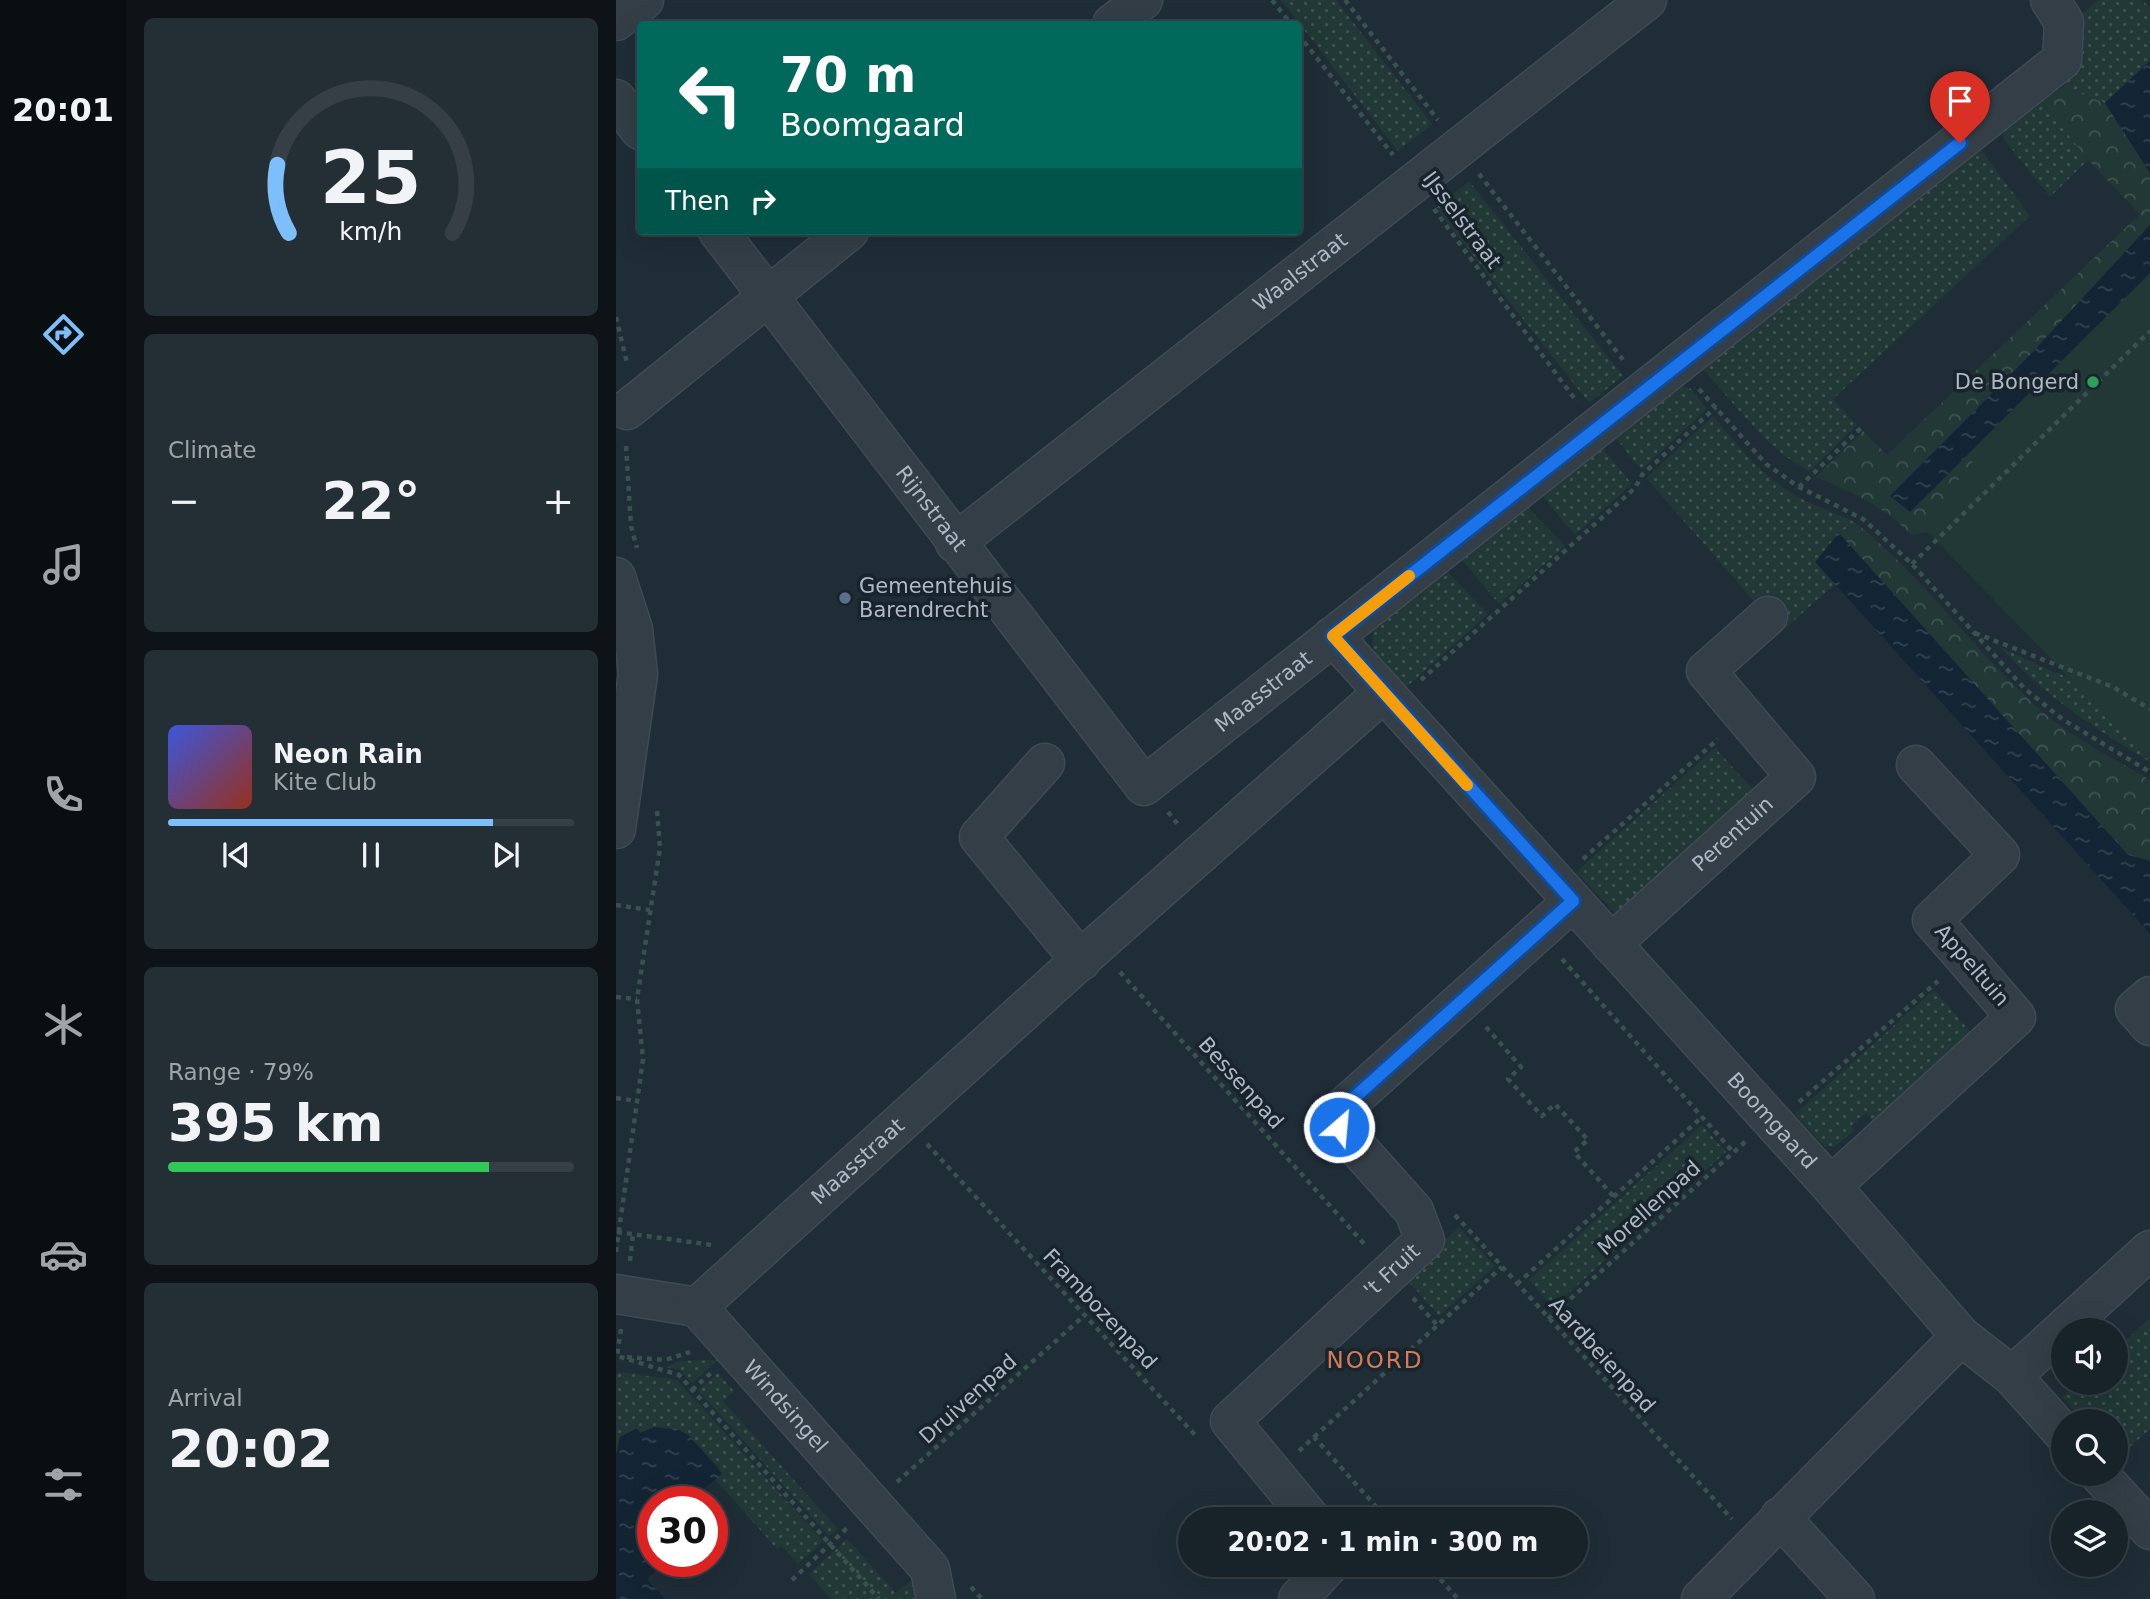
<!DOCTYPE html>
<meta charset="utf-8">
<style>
body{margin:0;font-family:"DejaVu Sans",sans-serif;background:#242f35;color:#f1f3f6;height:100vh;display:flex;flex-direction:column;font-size:26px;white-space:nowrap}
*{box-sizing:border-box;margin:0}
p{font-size:23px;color:#9ea4a8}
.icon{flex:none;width:38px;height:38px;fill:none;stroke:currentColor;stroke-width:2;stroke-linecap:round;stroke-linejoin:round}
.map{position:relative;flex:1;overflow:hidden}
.details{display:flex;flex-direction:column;gap:18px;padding:18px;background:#0d1317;width:490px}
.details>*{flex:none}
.banner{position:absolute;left:21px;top:21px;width:665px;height:214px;border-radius:7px;box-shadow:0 7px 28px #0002,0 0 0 2px #363f46;background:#00695c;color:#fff;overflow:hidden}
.buttons{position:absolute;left:1435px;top:1318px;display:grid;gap:14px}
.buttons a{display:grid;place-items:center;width:77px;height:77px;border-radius:50%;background:#172229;box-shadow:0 7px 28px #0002,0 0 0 2px #363f46;font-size:35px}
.speed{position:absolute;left:21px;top:1486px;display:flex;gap:14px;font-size:35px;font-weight:700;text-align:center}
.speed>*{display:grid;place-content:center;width:91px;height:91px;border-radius:50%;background:#172229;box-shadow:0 7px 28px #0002,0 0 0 2px #363f46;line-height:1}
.speed .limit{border:10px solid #d22;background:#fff;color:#111}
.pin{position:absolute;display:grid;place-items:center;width:60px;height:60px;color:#fff;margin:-72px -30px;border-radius:50% 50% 50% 0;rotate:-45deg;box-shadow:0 0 7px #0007}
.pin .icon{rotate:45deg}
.me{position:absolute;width:77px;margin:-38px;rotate:27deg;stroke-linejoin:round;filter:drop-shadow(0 0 5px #0008)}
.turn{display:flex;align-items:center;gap:24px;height:147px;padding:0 28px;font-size:32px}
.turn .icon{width:91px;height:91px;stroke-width:2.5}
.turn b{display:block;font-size:49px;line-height:60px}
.then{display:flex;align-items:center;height:66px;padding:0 28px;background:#0003;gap:14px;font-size:26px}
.big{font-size:52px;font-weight:700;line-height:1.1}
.details .widget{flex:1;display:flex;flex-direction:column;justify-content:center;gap:10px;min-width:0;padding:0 24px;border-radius:10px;background:#242f35}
.details .dial{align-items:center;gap:0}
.dial svg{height:182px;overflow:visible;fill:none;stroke:#363f46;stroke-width:7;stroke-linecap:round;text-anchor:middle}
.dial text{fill:#f1f3f6;stroke:none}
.song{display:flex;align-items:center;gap:21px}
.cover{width:84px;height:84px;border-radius:10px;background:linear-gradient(135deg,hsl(230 70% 55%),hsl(10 70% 35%))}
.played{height:7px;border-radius:4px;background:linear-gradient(90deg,#7cbffa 80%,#363f46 80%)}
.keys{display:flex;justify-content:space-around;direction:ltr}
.heat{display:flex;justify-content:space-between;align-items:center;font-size:38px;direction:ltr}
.charge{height:10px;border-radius:5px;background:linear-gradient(90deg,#34c759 79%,#363f46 0)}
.trip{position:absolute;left:562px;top:1507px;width:410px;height:70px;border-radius:35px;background:#172229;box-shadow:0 7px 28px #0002,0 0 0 2px #363f46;font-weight:700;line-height:70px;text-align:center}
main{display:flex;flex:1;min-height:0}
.tabs{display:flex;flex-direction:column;width:126px;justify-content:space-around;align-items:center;background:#090e10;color:#9ea4a8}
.tabs .icon{width:49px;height:49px}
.tabs .on{color:#7cbffa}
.tabs b{font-size:32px;color:#f1f3f6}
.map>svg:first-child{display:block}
.green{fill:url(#green-dots)}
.forest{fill:url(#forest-crowns)}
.pitch{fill:#213837}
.water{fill:url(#water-ripples)}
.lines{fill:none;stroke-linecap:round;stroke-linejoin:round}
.minor-casing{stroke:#3f4a54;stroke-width:41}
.path{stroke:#39514f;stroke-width:4.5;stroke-dasharray:5 5;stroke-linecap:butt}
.minor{stroke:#333e47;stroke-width:38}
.route-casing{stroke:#114b97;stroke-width:18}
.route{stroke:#1a73e8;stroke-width:12}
.slow{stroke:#f59e0b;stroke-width:12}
.leisure-dot{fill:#2e9e5b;stroke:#18232c;stroke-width:2.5}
.service-dot{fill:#5c6f8a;stroke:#18232c;stroke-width:2.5}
.labels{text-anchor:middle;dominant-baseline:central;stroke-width:7;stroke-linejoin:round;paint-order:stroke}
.street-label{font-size:21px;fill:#adb9c4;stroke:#18232c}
.poi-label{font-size:21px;fill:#adb9c4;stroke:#18232c;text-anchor:end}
.neighbourhood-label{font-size:23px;letter-spacing:2px;fill:#d57c57;stroke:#18232c}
</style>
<main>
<nav class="tabs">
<b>20:01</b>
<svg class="icon on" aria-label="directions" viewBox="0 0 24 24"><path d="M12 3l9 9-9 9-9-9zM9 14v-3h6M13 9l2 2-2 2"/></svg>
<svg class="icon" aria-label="music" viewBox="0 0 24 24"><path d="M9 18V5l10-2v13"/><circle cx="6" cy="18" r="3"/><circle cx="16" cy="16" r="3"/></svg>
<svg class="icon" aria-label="phone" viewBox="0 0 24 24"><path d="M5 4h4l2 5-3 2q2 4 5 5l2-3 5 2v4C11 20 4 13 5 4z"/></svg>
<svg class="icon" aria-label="climate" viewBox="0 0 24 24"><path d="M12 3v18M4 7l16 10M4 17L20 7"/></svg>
<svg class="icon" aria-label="car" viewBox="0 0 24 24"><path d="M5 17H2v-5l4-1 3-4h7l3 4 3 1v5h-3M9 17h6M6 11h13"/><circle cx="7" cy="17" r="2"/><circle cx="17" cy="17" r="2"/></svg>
<svg class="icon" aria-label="filters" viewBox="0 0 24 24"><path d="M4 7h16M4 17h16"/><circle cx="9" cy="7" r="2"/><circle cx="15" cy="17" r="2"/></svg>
</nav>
<section class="details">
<div class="widget dial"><svg viewBox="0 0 100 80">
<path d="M14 69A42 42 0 1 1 86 69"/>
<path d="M14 69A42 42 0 0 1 9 39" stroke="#7cbffa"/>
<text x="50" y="56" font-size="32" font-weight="700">25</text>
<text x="50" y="72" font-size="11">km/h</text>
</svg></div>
<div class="widget"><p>Climate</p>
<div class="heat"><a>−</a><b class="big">22°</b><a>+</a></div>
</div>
<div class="widget">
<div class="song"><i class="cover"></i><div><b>Neon Rain</b><p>Kite Club</p></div></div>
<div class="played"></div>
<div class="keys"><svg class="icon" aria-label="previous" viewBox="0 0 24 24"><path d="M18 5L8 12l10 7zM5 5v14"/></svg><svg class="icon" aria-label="pause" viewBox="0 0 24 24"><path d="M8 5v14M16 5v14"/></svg><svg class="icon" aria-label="next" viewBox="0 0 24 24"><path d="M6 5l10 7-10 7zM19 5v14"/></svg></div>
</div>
<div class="widget"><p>Range · 79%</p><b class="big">395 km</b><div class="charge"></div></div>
<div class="widget"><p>Arrival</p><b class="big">20:02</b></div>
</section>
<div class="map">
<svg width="1534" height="1599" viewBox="0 0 1534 1599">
<defs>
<pattern id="green-dots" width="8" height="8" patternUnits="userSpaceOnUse" patternTransform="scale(1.75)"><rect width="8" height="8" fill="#213837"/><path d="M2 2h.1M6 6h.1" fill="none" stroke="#3f5352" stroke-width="1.8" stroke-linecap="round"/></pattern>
<pattern id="forest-crowns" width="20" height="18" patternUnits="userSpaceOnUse" patternTransform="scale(1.75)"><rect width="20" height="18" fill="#213837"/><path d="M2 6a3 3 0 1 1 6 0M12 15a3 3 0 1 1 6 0" fill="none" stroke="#3f5352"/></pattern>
<pattern id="water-ripples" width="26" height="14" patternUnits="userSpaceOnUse" patternTransform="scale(1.75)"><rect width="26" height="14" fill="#132534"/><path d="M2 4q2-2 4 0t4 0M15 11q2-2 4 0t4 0" fill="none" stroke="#334350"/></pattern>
</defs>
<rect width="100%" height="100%" fill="#1f2d37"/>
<path class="green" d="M665 0H720L816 124 782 151Z
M1483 0H1525L1534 7V61L1489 103 1447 87C1468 61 1467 48 1463 16Z
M1426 101 1472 160 1434 197 1387 138 1388 131Z
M1364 148 1414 216 1217 399 1241 425 1194 471C1150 450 1119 403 1086 368Z
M853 181 1007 376 973 403 820 208Z
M1066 386 1075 389 1091 409 1025 470 1000 438V433L1058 387Z
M1097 416C1123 447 1152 484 1190 501 1206 509 1223 514 1240 523L1223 533 1200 562 1219 584 1165 632 1030 478Z
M984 445 1016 484 959 535 927 497 925 490Z
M908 503 949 546 883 604 841 554Z
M826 566 872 614 786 691C768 671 748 652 760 624Z
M1384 647 1437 672 1498 692 1534 715V762C1478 727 1429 697 1384 647Z
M1099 748 1141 794 1013 910 999 913 960 872Z
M1318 990 1359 1037 1261 1126 1250 1113 1235 1126 1239 1130 1220 1146 1209 1147 1179 1114Z
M1086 1125 1110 1152 937 1307 913 1280Z
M843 1227 879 1266 823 1316 788 1276Z
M1534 1318V1429L1500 1459V1421H1467L1446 1397 1462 1383 1500 1382V1349Z
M102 1360 76 1383 64 1370 49 1367 64 1361Z
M3 1372 61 1380 207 1541 182 1564 166 1546 161 1549 99 1479 106 1474 103 1467C80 1443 60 1418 24 1433L21 1429 5 1437 0 1455V1375Z
M102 1373 118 1391 107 1401 222 1529 213 1536 82 1390Z
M231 1539 280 1593 298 1578 311 1599H215L193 1574Z"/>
<path class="forest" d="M1447 87 1489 103 1534 173V225L1413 356 1275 496 1294 512 1534 273 1320 531 1295 535C1268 506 1236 492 1200 477L1247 431 1271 455 1524 214 1472 160 1426 101Z
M1240 523C1310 579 1361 655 1429 714 1459 740 1500 759 1534 780V861L1512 855 1242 556 1223 533Z"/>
<path class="pitch" d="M1534 237V761L1306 526Z"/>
<path class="water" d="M1534 61V173L1489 103Z
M1534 225V273L1294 512 1274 496 1413 356Z
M1223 533 1512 855 1534 861V934L1199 562Z
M38 1427 61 1429 74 1436 106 1474 74 1501 37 1502V1561H43L39 1564 43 1568 31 1579 49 1599H0V1455L4 1437 21 1428 24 1433Z"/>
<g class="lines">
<g class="minor-casing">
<g id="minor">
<path d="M0 21 28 0"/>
<path d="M496 24 527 0"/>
<path d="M0 99 24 130"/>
<path id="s1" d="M102 231 528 786 1446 60 1448 22 1434 0"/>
<path d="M11 410 233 231"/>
<path id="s2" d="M339 543 1031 0"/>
<path d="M0 577 17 629 22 674 0 829"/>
<path id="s3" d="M717 636 1215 1186 1345 1336 1085 1599"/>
<path d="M429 763 363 837 465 961"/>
<path id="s4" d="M995 944 1180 777 1090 671 1152 616"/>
<path d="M1534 996 1519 1009 1534 1026"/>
<path d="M1215 1186 1400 1017 1316 920 1384 855 1300 765"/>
<path d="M0 1294 81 1307"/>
<path id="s5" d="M81 1307 481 945 768 692"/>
<path id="s6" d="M81 1307 314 1569 320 1599"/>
<path d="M1345 1336 1396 1376 1447 1433"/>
<path d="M1396 1376 1534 1250"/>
<path d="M1483 1474 1534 1530"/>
<path d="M1164 1517 1239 1599"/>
<path id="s7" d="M695 1519 614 1421 809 1240 798 1211 723 1127 729 1106 957 901"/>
<path d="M682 1599 714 1564"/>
</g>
</g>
<path class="path" d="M656 0 675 24
M729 0 822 120
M682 34 777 155
M863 174 1008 361
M818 209 961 402
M0 317 11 363
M1083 389 1150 464 1183 487 1247 519 1296 564 1408 688 1446 719 1534 772
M10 446 15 526 21 548
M1183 487 1245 428
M1296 564 1534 331
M1359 633 1497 687 1534 709
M805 680 1019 488 1026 475 1100 407
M552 812 564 827
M967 859 1102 739
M0 905 34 910
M946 959 1118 1153
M504 972 751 1247
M0 997 21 999
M870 1027 905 1067 892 1079 926 1116 939 1104 972 1140 958 1152 998 1197
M0 1098 21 1101
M1183 1102 1322 981
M311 1144 580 1436
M839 1215 1116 1519
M1 1232 96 1245
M0 1252 27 1059 21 999 44 848 41 810
M14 1261 17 1234
M901 1284 1086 1117
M797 1298 822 1326
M932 1319 1129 1142
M5 1329 1 1356 63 1375 263 1599
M11 1357 49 1360 74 1352
M76 1390 95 1373
M698 1437 886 1267
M683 1451 698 1437 771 1519
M281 1482 469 1315
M811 1564 842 1599
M176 1580 231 1528
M355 1587 366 1599"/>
<use href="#minor" class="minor"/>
</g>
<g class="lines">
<g class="route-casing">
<path id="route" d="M723 1127 729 1106 957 901 717 636 1344 143"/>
</g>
<use href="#route" class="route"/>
<path class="slow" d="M793 576 717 636 851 785"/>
</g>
<circle class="leisure-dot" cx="1477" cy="382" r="7"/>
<circle class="service-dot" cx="229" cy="598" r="7"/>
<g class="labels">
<g class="street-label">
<text transform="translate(846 220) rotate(53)">IJsselstraat</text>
<text stroke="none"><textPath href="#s2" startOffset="439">Waalstraat</textPath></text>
<text stroke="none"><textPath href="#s1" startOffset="350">Rijnstraat</textPath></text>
<text stroke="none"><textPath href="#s1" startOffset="852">Maasstraat</textPath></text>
<text stroke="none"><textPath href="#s4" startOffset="164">Perentuin</textPath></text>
<text transform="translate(1356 965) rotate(49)">Appeltuin</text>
<text transform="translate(625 1083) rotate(48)">Bessenpad</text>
<text stroke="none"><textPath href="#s3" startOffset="654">Boomgaard</textPath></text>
<text stroke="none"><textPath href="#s5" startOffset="217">Maasstraat</textPath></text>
<text transform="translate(1033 1208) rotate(-42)">Morellenpad</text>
<text stroke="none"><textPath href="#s7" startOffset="348">'t Fruit</textPath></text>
<text transform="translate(484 1309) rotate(47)">Frambozenpad</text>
<text transform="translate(986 1355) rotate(48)">Aardbeienpad</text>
<text transform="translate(352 1399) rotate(-42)">Druivenpad</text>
<text stroke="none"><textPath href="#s6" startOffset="133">Windsingel</textPath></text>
</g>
<g class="poi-label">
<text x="1463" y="382">De Bongerd</text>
<text x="243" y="586" text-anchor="start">Gemeentehuis<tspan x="243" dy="24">Barendrecht</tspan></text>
</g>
<g class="neighbourhood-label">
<text x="759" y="1360">NOORD</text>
</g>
</g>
</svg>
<div class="buttons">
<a><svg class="icon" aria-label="sound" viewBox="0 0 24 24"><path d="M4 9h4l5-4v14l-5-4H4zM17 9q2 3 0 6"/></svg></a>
<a><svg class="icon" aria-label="search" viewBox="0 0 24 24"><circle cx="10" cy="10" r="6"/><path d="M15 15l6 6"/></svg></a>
<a><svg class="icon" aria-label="layers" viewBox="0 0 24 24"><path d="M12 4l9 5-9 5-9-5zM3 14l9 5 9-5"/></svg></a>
</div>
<div class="speed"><div class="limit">30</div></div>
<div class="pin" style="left:1344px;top:143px;background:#d93025"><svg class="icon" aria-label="arrive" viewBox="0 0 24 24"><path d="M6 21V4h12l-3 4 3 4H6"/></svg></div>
<svg class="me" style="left:723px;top:1127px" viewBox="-20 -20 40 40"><circle r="17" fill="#1a73e8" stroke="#fff" stroke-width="3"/><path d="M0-11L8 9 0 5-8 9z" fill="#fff"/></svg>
<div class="trip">20:02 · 1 min · 300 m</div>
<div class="banner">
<div class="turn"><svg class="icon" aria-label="left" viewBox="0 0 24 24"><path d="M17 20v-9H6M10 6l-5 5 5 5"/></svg><div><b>70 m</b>Boomgaard</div></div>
<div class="then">Then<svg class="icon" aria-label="right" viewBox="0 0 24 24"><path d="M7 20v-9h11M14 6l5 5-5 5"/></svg></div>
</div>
</div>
</main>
